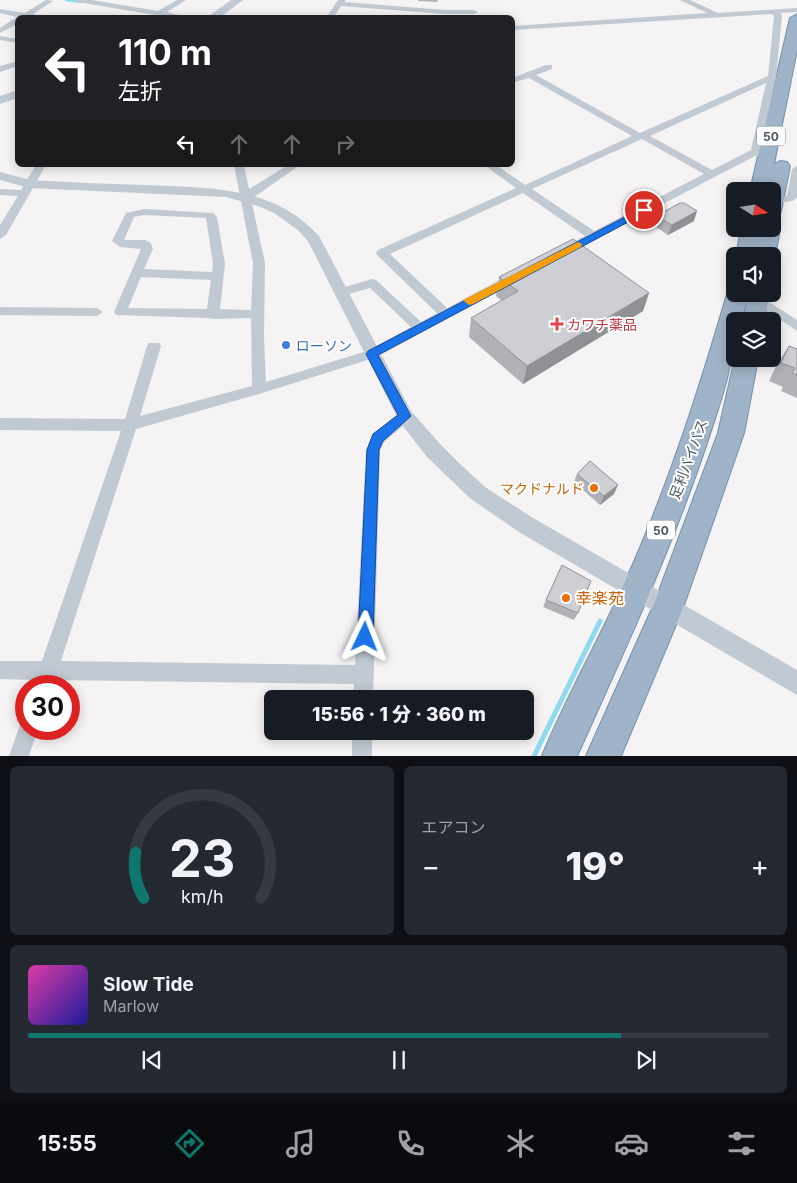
<!DOCTYPE html>
<html lang="ja">
<meta charset="utf-8">
<style>
body{margin:0;font-family:Inter,"Noto Sans JP",sans-serif;background:#242831;color:#f1f3f6;height:100vh;display:flex;flex-direction:column;font-size:19px;white-space:nowrap}
*{box-sizing:border-box;margin:0}
p{font-size:16px;color:#9ea1a6}
.icon{flex:none;width:28px;height:28px;fill:none;stroke:currentColor;stroke-width:2;stroke-linecap:round;stroke-linejoin:round}
.map{position:relative;height:756px;overflow:hidden}
.panel{display:flex;flex-direction:column;gap:10px;padding:10px;background:#0d0f14;flex:1}
.panel>*{flex:none}
.guide{position:absolute;left:15px;top:15px;width:500px;height:152px;border-radius:8px;box-shadow:0 2px 12px #0003;background:#202124;color:#fff;overflow:hidden}
.needle{width:32px;rotate:102deg}
.controls{position:absolute;left:726px;top:182px;display:grid;gap:10px}
.controls a{display:grid;place-items:center;width:55px;height:55px;border-radius:8px;background:#171b24;box-shadow:0 2px 12px #0003;font-size:25px}
.speed{position:absolute;left:15px;top:675px;display:flex;gap:10px;font-size:25px;font-weight:700;text-align:center}
.speed>*{display:grid;place-content:center;width:65px;height:65px;border-radius:50%;background:#171b24;box-shadow:0 2px 12px #0003;line-height:1}
.speed .limit{border:8px solid #d22;background:#fff;color:#111}
.pin{position:absolute;display:grid;place-items:center;width:42px;height:42px;color:#fff;margin:-21px;border:2px solid #fff;border-radius:50%;box-shadow:0 1px 5px #0007}
.me{position:absolute;width:55px;margin:-28px;rotate:2deg;stroke-linejoin:round;filter:drop-shadow(0 0 4px #0008)}
.turn{display:flex;align-items:center;gap:18px;height:105px;padding:0 20px;font-size:22px}
.turn .icon{width:65px;height:65px;stroke-width:2.5}
.turn b{display:block;font-size:35px;line-height:42px}
.lanes{display:flex;align-items:center;height:48px;padding:0 20px;background:#0003;justify-content:center;gap:25px;direction:ltr}
.lanes .off{opacity:.35}
.big{font-size:38px;font-weight:800;line-height:1.1}
.panel .widget{flex:1;display:flex;flex-direction:column;justify-content:center;gap:8px;min-width:0;padding:0 18px;border-radius:8px;background:#242831}
.panel .dial{align-items:center;gap:0}
.dial svg{height:130px;overflow:visible;fill:none;stroke:#363941;stroke-width:7;stroke-linecap:round;text-anchor:middle}
.dial text{fill:#f1f3f6;stroke:none}
.song{display:flex;align-items:center;gap:15px}
.cover{width:60px;height:60px;border-radius:8px;background:linear-gradient(135deg,hsl(320 70% 55%),hsl(240 70% 35%))}
.played{height:5px;border-radius:2px;background:linear-gradient(90deg,#0f766e 80%,#363941 80%)}
.keys{display:flex;justify-content:space-around;direction:ltr}
.heat{display:flex;justify-content:space-between;align-items:center;font-size:28px;direction:ltr}
.panel .tiles{flex:1;display:grid;gap:10px;grid-template-columns:1fr 1fr}
.widget:last-child{grid-column:span 2}
.trip{position:absolute;left:264px;top:690px;width:270px;height:50px;border-radius:8px;background:#171b24;box-shadow:0 2px 12px #0003;font-weight:800;line-height:50px;text-align:center}
.dock{display:flex;height:80px;justify-content:space-around;align-items:center;background:#090b0e;color:#9ea1a6}
.dock .icon{width:35px;height:35px}
.dock .on{color:#0f766e}
.dock b{font-size:22px;color:#f1f3f6}
.map>svg:first-child{display:block}
.lines{fill:none;stroke-linecap:round;stroke-linejoin:round}
.stream-far1{stroke:#90daee;stroke-width:2.5}
.stream{stroke:#90daee;stroke-width:5}
.trunk-casing{stroke:#7690ad;stroke-width:2}
.minor{fill:#c1cad2;fill-rule:evenodd}
.tertiary{fill:#c1cad2;fill-rule:evenodd}
.secondary{fill:#c1cbd6;fill-rule:evenodd}
.trunk{fill:#9fb4c9;fill-rule:evenodd}
.wall{fill:#b0b2b7}
.shaded-wall{fill:#909195}
.building{fill:#cdcfd5;stroke:#909195}
.route{fill:#1a73e8;stroke:#114b97}
.slow{fill:#f59e0b}
.health-dot{fill:#e0444e;stroke:#fff;stroke-width:2}
.shop-dot{fill:#3f7fe0;stroke:#fff;stroke-width:2}
.food-dot{fill:#e8710a;stroke:#fff;stroke-width:2}
.labels{text-anchor:middle;dominant-baseline:central;stroke-width:4;stroke-linejoin:round;paint-order:stroke}
.shield{fill:#fff;stroke:#808990;stroke-width:1}
.shield-label{font-size:12px;font-weight:bold;fill:#4a5661}
.health-label{font-size:14px;fill:#be3a42;stroke:#fff;text-anchor:start}
.shop-label{font-size:14px;fill:#366cbe;stroke:#fff;text-anchor:start}
.street-label{font-size:14px;fill:#4a5661;stroke:#fff}
.food-label{font-size:14px;fill:#c56008;stroke:#fff;text-anchor:end}
.near-food-label{font-size:16px;fill:#c56008;stroke:#fff;text-anchor:start}
</style>
<div class="map">
<svg width="797" height="756" viewBox="0 0 797 756">
<rect width="100%" height="100%" fill="#f5f3f3"/>
<g class="lines">
<path class="stream-far1" d="M66 0 81 2"/>
<path class="stream" d="M534 756 600 621"/>
<g class="trunk-casing">
<path id="trunk" d="M797 14V50L774 164 781 161 787 162 790 166 781 211 779 215 772 217V191H750L790 18Z
M772 224 777 225 780 229 775 256 772 260V256H736L741 229H772Z
M735 288V294H769L765 321H743L748 298 741 321H735C735 364 719 406 706 446 670 553 623 654 577 756H542C566 697 598 642 624 584 667 490 698 393 727 294L730 289Z
M735 358 758 359 744 433 683 608 621 756H586L654 604 718 433Z"/>
</g>
<path class="minor" d="M46 0 53 1 33 14 47 18H20L0 13V9L25 13Z
M74 0H92L158 11 177 0H186L167 12 192 18H172L78 2Z
M338 0H346L344 2 445 10H474L478 12 474 14H445L341 6 333 18H326Z
M680 0H690L718 13 797 8V12L780 13 782 16 776 77 761 151 771 154V158L755 156 563 256 559 255 557 252 559 249 585 236 523 193 390 254 447 308 509 275H517L519 278 517 281 377 357 259 394 136 429 61 661 355 665 366 450 373 434 400 412 405 410 410 412 412 416 410 420 384 442 380 450 373 699H353L354 684 54 680 51 686H33L35 680 0 679V661H42L121 431 0 430V418L125 419 147 346 149 343H159L161 346 140 416 252 386 251 318 213 319 208 318 116 315 114 312 141 249 120 247 112 241 126 213 144 209 213 213 217 217 225 264 220 309 251 310 253 263 234 165H244L249 189 288 165H300L251 199 265 263 264 338 266 382 367 351 411 327 370 288 342 296 336 292 338 289 372 279 376 280 421 322 437 313 378 256 376 253 378 250 516 188 484 165H496L525 185 632 136 529 78 512 83V78L546 65H552V69L536 75 640 133 768 76 774 16 772 14 512 30V26L707 13ZM766 83 751 150 712 170 650 136ZM642 139 704 174 594 231 532 189ZM144 215 206 218 213 264 212 272 144 269 153 249 151 243 145 240H124L134 217ZM141 277 211 280 207 309 128 308Z
M15 18H18V24L0 33V28Z
M0 36 18 39V43L0 40Z
M18 61V66L0 72V66Z
M36 165H46L6 235 0 239V225L18 196 0 195V189L21 190Z
M797 166V198L792 201 772 204V198L787 196 792 169Z
M758 295 797 320V331L754 302 752 299 754 296Z
M0 307 97 308 103 312 97 316 0 315Z
M26 720V729H38L29 756H9L21 722Z
M352 731H372V756H352Z"/>
<path class="tertiary" d="M0 172 30 180C68 182 106 184 145 185 209 188 272 185 319 236L411 411 441 445 461 465 485 487 533 518 797 670V695L519 532 471 499 427 457 399 421 308 241 298 230 274 213 258 206 226 197 29 188 0 180Z"/>
<path class="secondary" d="M231 0H243L219 18H206Z
M18 90V98L0 104V96Z"/>
<use href="#trunk" class="trunk"/>
</g>
<path class="wall" d="M418 0H438L437 2 418 1Z
M656 216 694 221 668 235 653 225Z
M499 277 649 293 643 311 523 384 469 337 471 318 502 301 496 296Z
M789 346 797 349V398L781 391 783 387 769 381 777 364Z
M577 474 614 494 600 505 574 482Z
M546 600 578 613 574 620 543 607Z"/>
<path class="shaded-wall" d="M697 211 694 221 668 235 672 225Z
M649 293 643 311 523 384 527 366Z
M618 485 614 494 600 505 604 496Z"/>
<path class="building" d="M680 203H684L697 211 672 225 656 216Z
M573 239 649 293 527 366 471 318 518 291 499 277Z
M789 346 797 349V375L792 373 795 368 781 363Z
M590 461 618 485 604 496 577 474Z
M562 565 591 581 578 613 546 600Z"/>
<path class="route" d="M644 207 647 208V212L378 355 411 416 383 441 379 450 373 637 371 642 365 644 360 642 358 637 367 450 373 434 398 415 366 354 368 351Z"/>
<path class="slow" d="M578 242 582 244 581 247 473 304 469 305 464 301 465 299Z"/>
<path class="health-dot" d="M554.5 316.5h5v5h5v5h-5v5h-5v-5h-5v-5h5z"/>
<circle class="shop-dot" cx="286" cy="345" r="5"/>
<g class="food-dot">
<circle cx="594" cy="488" r="5"/>
<circle cx="566" cy="598" r="5"/>
</g>
<g class="labels">
<g class="shield">
<rect x="757" y="126.5" width="28" height="19" rx="4"/>
<rect x="647" y="520.5" width="28" height="19" rx="4"/>
</g>
<g class="shield-label">
<text x="771" y="136">50</text>
<text x="661" y="530">50</text>
</g>
<g class="health-label">
<text x="567" y="324">カワチ薬品</text>
</g>
<g class="shop-label">
<text x="296" y="345">ローソン</text>
</g>
<g class="street-label">
<text transform="translate(688 459) rotate(-70)">足利バイパス</text>
</g>
<g class="food-label">
<text x="584" y="488">マクドナルド</text>
</g>
<g class="near-food-label">
<text x="576" y="598">幸楽苑</text>
</g>
</g>
</svg>
<div class="controls">
<a><svg class="needle" viewBox="-14 -14 28 28"><path d="M0-13l5 13h-10z" fill="#e53935"/><path d="M0 13l5-13h-10z" fill="#9ea1a6"/></svg></a>
<a><svg class="icon" aria-label="sound" viewBox="0 0 24 24"><path d="M4 9h4l5-4v14l-5-4H4zM17 9q2 3 0 6"/></svg></a>
<a><svg class="icon" aria-label="layers" viewBox="0 0 24 24"><path d="M12 4l9 5-9 5-9-5zM3 14l9 5 9-5"/></svg></a>
</div>
<div class="speed"><div class="limit">30</div></div>
<div class="pin" style="left:644px;top:210px;background:#d93025"><svg class="icon" aria-label="arrive" viewBox="0 0 24 24"><path d="M6 21V4h12l-3 4 3 4H6"/></svg></div>
<svg class="me" style="left:365px;top:637px" viewBox="-20 -20 40 40"><path d="M0-17L14 15 0 8-14 15z" fill="#1a73e8" stroke="#fff" stroke-width="4"/></svg>
<div class="trip">15:56 · 1 分 · 360 m</div>
<div class="guide">
<div class="turn"><svg class="icon" aria-label="left" viewBox="0 0 24 24"><path d="M17 20v-9H6M10 6l-5 5 5 5"/></svg><div><b>110 m</b>左折</div></div>
<div class="lanes"><svg class="icon" aria-label="left" viewBox="0 0 24 24"><path d="M17 20v-9H6M10 6l-5 5 5 5"/></svg><svg class="icon off" aria-label="ahead" viewBox="0 0 24 24"><path d="M12 20V5M6 11l6-6 6 6"/></svg><svg class="icon off" aria-label="ahead" viewBox="0 0 24 24"><path d="M12 20V5M6 11l6-6 6 6"/></svg><svg class="icon off" aria-label="right" viewBox="0 0 24 24"><path d="M7 20v-9h11M14 6l5 5-5 5"/></svg></div>
</div>
</div>
<section class="panel">
<div class="tiles">
<div class="widget dial"><svg viewBox="0 0 100 80">
<path d="M14 69A42 42 0 1 1 86 69"/>
<path d="M14 69A42 42 0 0 1 9 41" stroke="#0f766e"/>
<text x="50" y="56" font-size="32" font-weight="700">23</text>
<text x="50" y="72" font-size="11">km/h</text>
</svg></div>
<div class="widget"><p>エアコン</p>
<div class="heat"><a>−</a><b class="big">19°</b><a>+</a></div>
</div>
<div class="widget">
<div class="song"><i class="cover"></i><div><b>Slow Tide</b><p>Marlow</p></div></div>
<div class="played"></div>
<div class="keys"><svg class="icon" aria-label="previous" viewBox="0 0 24 24"><path d="M18 5L8 12l10 7zM5 5v14"/></svg><svg class="icon" aria-label="pause" viewBox="0 0 24 24"><path d="M8 5v14M16 5v14"/></svg><svg class="icon" aria-label="next" viewBox="0 0 24 24"><path d="M6 5l10 7-10 7zM19 5v14"/></svg></div>
</div>
</div>
</section>
<nav class="dock">
<b>15:55</b>
<svg class="icon on" aria-label="directions" viewBox="0 0 24 24"><path d="M12 3l9 9-9 9-9-9zM9 14v-3h6M13 9l2 2-2 2"/></svg>
<svg class="icon" aria-label="music" viewBox="0 0 24 24"><path d="M9 18V5l10-2v13"/><circle cx="6" cy="18" r="3"/><circle cx="16" cy="16" r="3"/></svg>
<svg class="icon" aria-label="phone" viewBox="0 0 24 24"><path d="M5 4h4l2 5-3 2q2 4 5 5l2-3 5 2v4C11 20 4 13 5 4z"/></svg>
<svg class="icon" aria-label="climate" viewBox="0 0 24 24"><path d="M12 3v18M4 7l16 10M4 17L20 7"/></svg>
<svg class="icon" aria-label="car" viewBox="0 0 24 24"><path d="M5 17H2v-5l4-1 3-4h7l3 4 3 1v5h-3M9 17h6M6 11h13"/><circle cx="7" cy="17" r="2"/><circle cx="17" cy="17" r="2"/></svg>
<svg class="icon" aria-label="filters" viewBox="0 0 24 24"><path d="M4 7h16M4 17h16"/><circle cx="9" cy="7" r="2"/><circle cx="15" cy="17" r="2"/></svg>
</nav>
